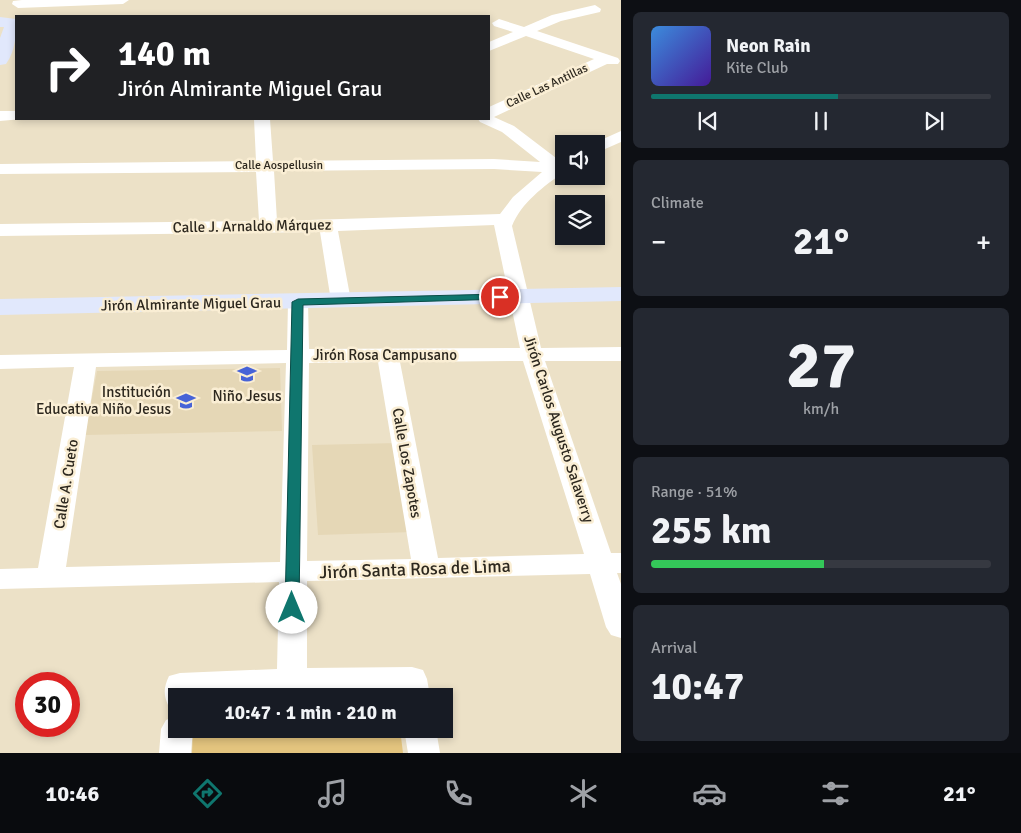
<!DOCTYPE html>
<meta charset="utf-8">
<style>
body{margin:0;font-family:Signika,sans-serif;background:#242831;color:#f1f3f6;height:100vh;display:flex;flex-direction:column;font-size:19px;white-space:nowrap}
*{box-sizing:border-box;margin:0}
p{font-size:16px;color:#9ea1a6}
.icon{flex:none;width:28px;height:28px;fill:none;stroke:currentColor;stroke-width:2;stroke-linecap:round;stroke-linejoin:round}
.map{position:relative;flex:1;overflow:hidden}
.details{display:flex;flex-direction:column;gap:12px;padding:12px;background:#0d0f14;width:400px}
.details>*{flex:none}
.top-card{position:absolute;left:15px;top:15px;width:475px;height:105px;border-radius:0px;box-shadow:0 2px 8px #0003;background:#202124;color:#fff;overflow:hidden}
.tools{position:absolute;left:555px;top:135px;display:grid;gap:10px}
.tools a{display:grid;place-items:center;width:50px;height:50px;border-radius:0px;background:#171b24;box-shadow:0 2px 8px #0003;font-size:25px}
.speed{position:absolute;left:15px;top:672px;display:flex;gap:10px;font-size:25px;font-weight:700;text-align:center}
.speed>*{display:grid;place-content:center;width:65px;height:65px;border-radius:50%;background:#171b24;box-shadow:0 2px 8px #0003;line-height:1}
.speed .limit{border:8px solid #d22;background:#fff;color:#111}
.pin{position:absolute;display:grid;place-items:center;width:42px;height:42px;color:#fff;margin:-21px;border:2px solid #fff;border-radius:50%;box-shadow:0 1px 5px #0007}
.me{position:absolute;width:55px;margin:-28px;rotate:0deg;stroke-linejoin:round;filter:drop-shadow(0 0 4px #0008)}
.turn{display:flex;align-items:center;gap:18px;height:105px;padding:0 20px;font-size:22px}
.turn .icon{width:65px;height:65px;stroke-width:2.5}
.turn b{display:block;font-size:35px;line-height:42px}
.big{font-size:38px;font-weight:700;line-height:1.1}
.details .tile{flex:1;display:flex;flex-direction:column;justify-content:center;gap:8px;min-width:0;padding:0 18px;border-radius:8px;background:#242831}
.details .dial{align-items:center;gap:0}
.dial b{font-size:65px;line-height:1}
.song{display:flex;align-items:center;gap:15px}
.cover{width:60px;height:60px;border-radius:8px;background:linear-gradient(135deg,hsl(210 70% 55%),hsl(260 70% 35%))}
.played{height:5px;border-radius:2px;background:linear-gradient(90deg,#0f766e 55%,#363941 55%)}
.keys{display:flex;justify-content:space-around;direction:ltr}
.heat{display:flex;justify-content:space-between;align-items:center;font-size:28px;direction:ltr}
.charge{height:8px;border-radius:4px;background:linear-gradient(90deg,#34c759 51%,#363941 0)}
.trip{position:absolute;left:168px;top:688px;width:285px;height:50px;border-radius:0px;background:#171b24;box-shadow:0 2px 8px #0003;font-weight:700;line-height:50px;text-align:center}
.tab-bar{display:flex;height:80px;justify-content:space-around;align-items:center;background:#090b0e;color:#9ea1a6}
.tab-bar .icon{width:35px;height:35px}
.tab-bar .active{color:#0f766e}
.tab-bar b{font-size:22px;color:#f1f3f6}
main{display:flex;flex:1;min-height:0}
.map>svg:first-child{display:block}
.built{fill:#e5d7b6}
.green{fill:#e3c47e}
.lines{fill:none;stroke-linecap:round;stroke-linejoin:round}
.street{fill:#fff;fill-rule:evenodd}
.secondary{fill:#e1e8fc;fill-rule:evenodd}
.route{fill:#0f766e;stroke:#0a4d48}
.labels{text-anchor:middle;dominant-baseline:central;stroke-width:5;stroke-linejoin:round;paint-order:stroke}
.far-street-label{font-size:12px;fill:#2c271e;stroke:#faeed4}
.street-label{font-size:15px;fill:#2c271e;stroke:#faeed4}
.poi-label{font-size:15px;fill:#2c271e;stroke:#faeed4;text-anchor:end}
.near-street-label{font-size:18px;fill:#2c271e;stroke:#faeed4}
</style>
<main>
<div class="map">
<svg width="621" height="753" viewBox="0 0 621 753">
<rect width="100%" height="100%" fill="#ece1c7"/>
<path class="built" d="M280 368 282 431 85 435 97 371Z
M398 443 413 532 318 535 312 445Z"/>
<path class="green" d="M193 729H400L403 753H192Z"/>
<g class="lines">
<path class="street" d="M22 0H129L123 4 18 8 12 4 13 1Z
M595 5 601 9 600 12 561 21 537 31 618 58 620 61 618 64H607L494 117 514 126 560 161 564 160V172C544 186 521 203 512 226L541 348 621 347V361H545L611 553H621V573H617L621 584V638L611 635 606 627 590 574 307 581V668L412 667 423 670 427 679 430 696H400L399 691 292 692 176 696V707L168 705C163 694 164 687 169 676L180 673 277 669 279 582 0 589V569L38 568 74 367 0 369V355L287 350 288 302 291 298 298 296 305 298 308 302 309 349 520 348 494 225 338 231 351 301 348 305 341 307 334 305 331 301 320 232 0 236V224L259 221 256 172 0 174V164L256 161 254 119H270L273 161 494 159 540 162 502 132 480 122 478 119H489V107L594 59 526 36 489 51V42L513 32 494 26 492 23 499 19 524 27 552 15ZM494 169 542 172 513 197 500 214 277 221 274 171ZM523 361 584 554 438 558 400 362ZM378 362 411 559 307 561 309 363ZM286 363 280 562 66 567 96 367Z
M0 111H16V119H22L0 121Z
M621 131V142L596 153V144H592Z
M176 716V729H193L191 753H159L161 729 166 720Z
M404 729H436L440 753H408Z"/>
<path class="secondary" d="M0 17 16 19C16 35 16 50 6 64L0 65V38L4 27H0Z
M621 287V301L0 315V299Z"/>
</g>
<path class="route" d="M500 294 504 295 505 297 504 299 303 305 299 608 297 612 292 614 287 612 285 608 292 302 298 299Z"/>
<defs>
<g id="school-bare" transform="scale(1.5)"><path d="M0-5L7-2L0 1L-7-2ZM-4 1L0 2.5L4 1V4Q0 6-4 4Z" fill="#4763d7" stroke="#faeed4" stroke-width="2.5" paint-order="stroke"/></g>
</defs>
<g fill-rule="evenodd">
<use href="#school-bare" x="247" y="374"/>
<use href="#school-bare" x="186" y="401"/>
</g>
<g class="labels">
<g class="far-street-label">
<text transform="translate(547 86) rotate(-25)">Calle Las Antillas</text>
<text x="279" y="165">Calle Aospellusin</text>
</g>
<g class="street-label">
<text transform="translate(252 226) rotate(-1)">Calle J. Arnaldo Márquez</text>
<text transform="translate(191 304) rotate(-1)">Jirón Almirante Miguel Grau</text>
<text x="385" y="355">Jirón Rosa Campusano</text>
<text transform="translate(559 429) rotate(72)">Jirón Carlos Augusto Salaverry</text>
<text transform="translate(407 463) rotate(80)">Calle Los Zapotes</text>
<text transform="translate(66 484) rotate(-81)">Calle A. Cueto</text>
</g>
<g class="poi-label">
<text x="171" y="392">Institución<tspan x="171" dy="17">Educativa Niño Jesus</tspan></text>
<text x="247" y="396" text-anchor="middle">Niño Jesus</text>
</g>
<g class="near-street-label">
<text transform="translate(415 569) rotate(-2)">Jirón Santa Rosa de Lima</text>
</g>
</g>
</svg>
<div class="tools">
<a><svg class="icon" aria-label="sound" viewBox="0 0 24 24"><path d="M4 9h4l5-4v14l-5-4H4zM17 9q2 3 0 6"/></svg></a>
<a><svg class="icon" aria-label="layers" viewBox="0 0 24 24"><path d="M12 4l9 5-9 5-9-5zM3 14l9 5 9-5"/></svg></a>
</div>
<div class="speed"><div class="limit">30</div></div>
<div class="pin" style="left:500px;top:297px;background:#d93025"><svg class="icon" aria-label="arrive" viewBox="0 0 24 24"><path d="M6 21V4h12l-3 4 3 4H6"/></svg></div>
<svg class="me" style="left:292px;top:608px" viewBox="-20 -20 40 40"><circle r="19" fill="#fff"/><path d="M0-13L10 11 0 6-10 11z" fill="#0f766e"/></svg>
<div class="trip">10:47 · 1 min · 210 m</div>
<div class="top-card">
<div class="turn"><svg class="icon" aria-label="right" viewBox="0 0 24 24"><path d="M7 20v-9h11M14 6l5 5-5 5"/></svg><div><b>140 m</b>Jirón Almirante Miguel Grau</div></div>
</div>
</div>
<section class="details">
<div class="tile">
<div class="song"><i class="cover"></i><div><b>Neon Rain</b><p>Kite Club</p></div></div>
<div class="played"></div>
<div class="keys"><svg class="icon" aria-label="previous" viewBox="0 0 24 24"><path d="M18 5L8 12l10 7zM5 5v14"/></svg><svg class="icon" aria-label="pause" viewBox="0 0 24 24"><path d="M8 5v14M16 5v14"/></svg><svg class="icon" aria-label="next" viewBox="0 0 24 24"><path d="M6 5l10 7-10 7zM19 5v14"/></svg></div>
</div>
<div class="tile"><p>Climate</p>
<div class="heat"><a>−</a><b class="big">21°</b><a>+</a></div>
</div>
<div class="tile dial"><b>27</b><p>km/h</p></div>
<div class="tile"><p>Range · 51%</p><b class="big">255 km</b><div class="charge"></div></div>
<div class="tile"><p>Arrival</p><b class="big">10:47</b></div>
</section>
</main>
<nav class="tab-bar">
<b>10:46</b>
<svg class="icon active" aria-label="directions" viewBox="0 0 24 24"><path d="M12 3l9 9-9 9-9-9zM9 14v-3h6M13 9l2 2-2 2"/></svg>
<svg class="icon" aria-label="music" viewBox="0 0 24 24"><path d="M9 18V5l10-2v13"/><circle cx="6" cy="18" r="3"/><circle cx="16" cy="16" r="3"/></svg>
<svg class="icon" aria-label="phone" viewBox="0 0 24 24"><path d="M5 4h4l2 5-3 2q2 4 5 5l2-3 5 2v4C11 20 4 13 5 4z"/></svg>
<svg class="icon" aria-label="climate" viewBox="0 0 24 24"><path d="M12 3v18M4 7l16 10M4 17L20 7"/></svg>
<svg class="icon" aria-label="car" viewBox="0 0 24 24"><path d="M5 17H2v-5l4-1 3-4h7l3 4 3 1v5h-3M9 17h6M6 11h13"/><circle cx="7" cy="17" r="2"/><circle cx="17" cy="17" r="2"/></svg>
<svg class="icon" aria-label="filters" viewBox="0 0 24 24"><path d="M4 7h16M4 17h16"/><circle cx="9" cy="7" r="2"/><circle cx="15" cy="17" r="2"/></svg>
<b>21°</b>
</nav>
